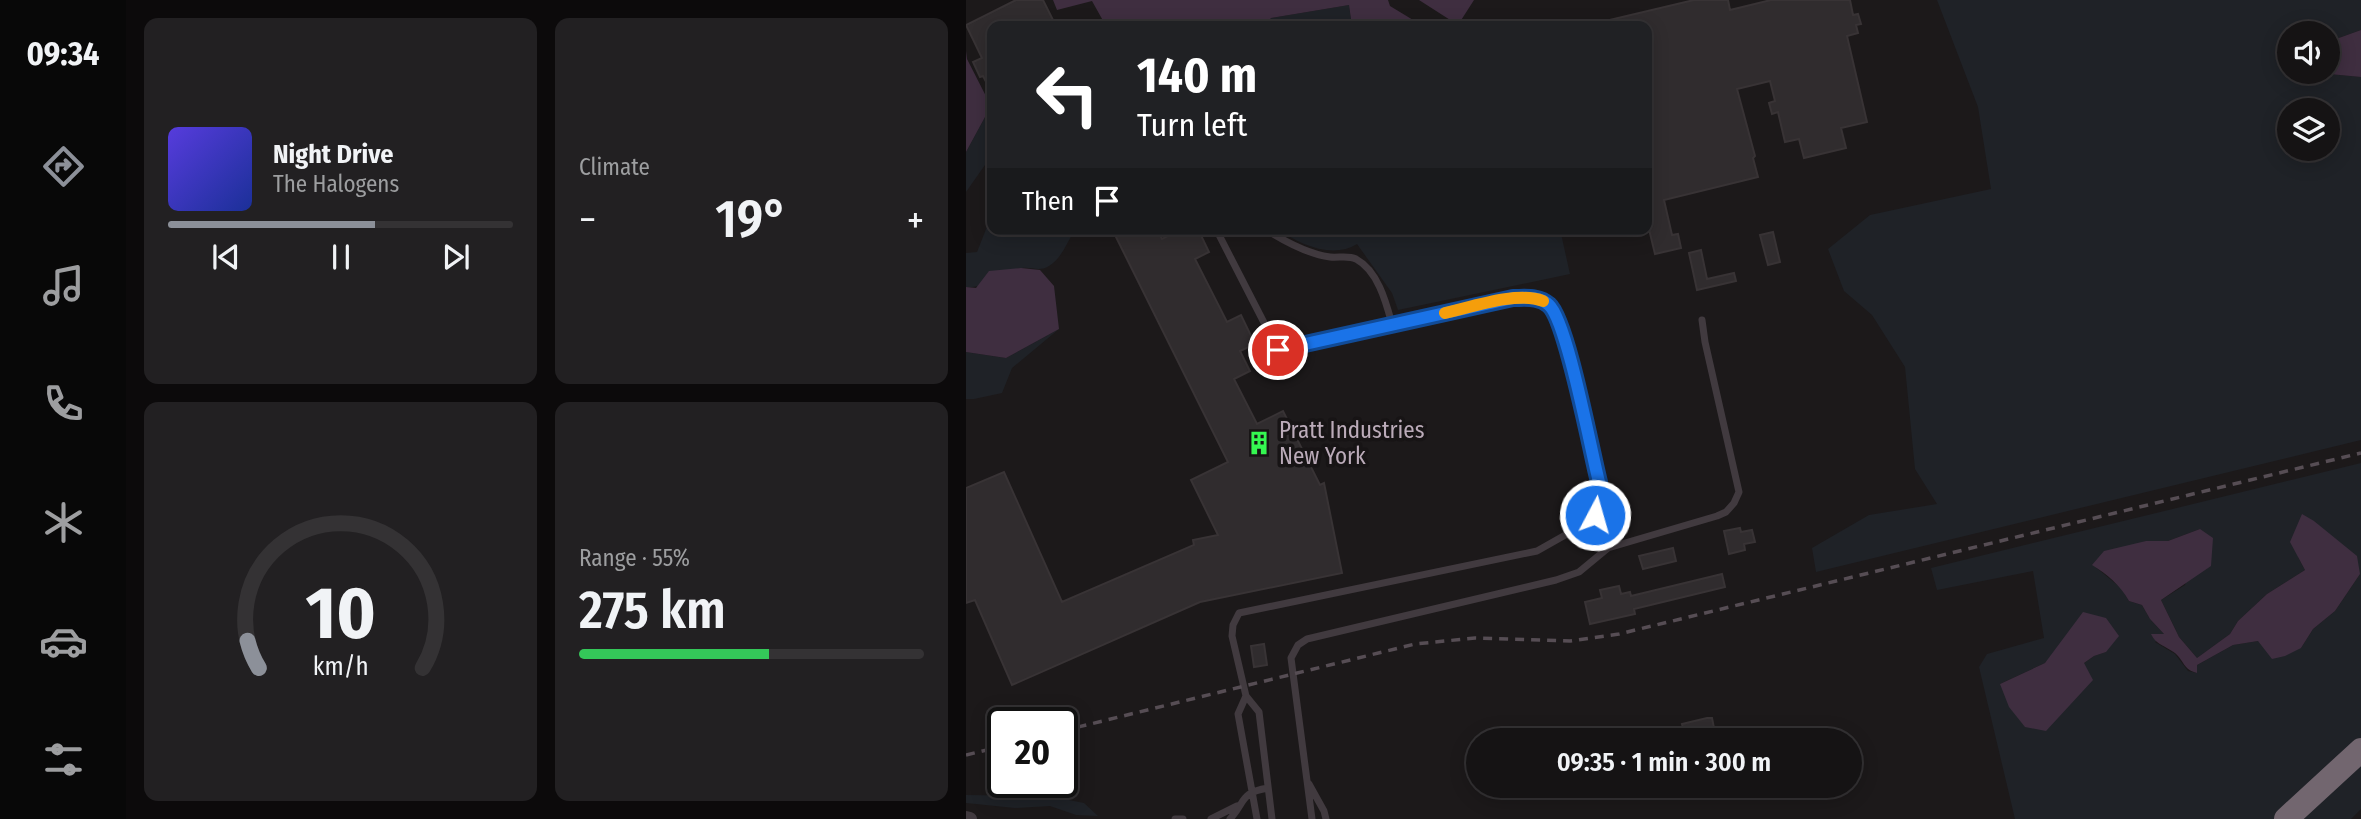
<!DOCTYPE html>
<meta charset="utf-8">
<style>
body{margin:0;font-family:"Fira Sans Condensed",sans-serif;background:#222022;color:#f1f3f6;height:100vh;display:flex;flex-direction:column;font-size:26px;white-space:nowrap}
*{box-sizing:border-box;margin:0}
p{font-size:23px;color:#9d9ea0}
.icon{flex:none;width:38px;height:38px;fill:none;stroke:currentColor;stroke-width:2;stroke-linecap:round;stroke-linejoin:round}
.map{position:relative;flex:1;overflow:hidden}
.sheet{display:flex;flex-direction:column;gap:18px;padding:18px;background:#0c0a0b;width:840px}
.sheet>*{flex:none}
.top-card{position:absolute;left:21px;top:21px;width:665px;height:214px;border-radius:14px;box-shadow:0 4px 18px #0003,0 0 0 2px #343234;background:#202124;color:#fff;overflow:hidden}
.controls{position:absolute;left:1311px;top:21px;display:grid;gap:14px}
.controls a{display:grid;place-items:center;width:63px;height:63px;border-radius:50%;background:#151314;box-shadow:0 4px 18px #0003,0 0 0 2px #343234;font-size:35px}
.speed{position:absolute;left:21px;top:707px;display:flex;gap:14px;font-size:35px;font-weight:700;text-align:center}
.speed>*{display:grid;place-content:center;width:91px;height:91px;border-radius:50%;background:#151314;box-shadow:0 4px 18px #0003,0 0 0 2px #343234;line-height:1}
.speed .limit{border:4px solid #111;border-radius:10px;background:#fff;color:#111}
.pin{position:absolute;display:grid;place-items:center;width:60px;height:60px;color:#fff;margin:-30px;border:4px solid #fff;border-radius:50%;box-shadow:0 2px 7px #0007}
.me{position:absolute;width:77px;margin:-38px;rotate:6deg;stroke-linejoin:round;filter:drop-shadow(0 0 5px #0008)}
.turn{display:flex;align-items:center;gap:24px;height:147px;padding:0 35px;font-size:32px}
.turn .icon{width:91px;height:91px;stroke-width:2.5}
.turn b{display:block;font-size:49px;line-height:60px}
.then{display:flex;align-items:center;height:66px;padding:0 35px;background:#0003;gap:14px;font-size:26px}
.big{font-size:52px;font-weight:600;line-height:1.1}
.sheet .card{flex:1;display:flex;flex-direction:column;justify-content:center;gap:10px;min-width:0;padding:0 24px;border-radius:14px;background:#222022}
.sheet .dial{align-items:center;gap:0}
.dial svg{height:182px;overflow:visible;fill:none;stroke:#343234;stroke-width:7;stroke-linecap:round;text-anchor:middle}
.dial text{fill:#f1f3f6;stroke:none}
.song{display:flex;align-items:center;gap:21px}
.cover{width:84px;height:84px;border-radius:10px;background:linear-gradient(135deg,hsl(250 70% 55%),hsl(230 70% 35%))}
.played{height:7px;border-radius:4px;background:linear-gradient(90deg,#8c9099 60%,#343234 60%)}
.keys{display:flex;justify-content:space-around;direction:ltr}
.heat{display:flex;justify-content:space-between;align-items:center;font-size:38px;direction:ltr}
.charge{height:10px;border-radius:5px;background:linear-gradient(90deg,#34c759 55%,#343234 0)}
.sheet .tiles{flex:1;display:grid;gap:18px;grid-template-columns:repeat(2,1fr)}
.trip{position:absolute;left:500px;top:728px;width:396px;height:70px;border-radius:35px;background:#151314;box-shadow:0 4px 18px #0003,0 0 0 2px #343234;font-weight:600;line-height:70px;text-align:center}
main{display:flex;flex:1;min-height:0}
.menu{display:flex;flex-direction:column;width:126px;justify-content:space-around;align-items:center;background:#080808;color:#9d9ea0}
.menu .icon{width:49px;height:49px}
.menu .current{color:#8c9099}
.menu b{font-size:32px;color:#f1f3f6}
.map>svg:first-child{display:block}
.green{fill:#1f2227;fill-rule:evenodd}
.water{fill:#3f2e40}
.building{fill:#302c2e;stroke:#383335;stroke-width:2}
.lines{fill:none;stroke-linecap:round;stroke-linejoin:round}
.service{stroke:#413a3f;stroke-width:7}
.minor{stroke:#413a3f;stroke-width:14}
.motorway{stroke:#72666f;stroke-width:24}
.rail{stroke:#564d54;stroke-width:3.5;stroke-dasharray:9 7;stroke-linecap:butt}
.route-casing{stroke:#114b97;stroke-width:18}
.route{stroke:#1a73e8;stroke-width:12}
.slow{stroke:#f59e0b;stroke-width:12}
.labels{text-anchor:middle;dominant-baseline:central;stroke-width:7;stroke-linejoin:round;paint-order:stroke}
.poi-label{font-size:23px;fill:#bbabb9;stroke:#171415;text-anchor:start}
</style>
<main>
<nav class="menu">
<b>09:34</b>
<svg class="icon current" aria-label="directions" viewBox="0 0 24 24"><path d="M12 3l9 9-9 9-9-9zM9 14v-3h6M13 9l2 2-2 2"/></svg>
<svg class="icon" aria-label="music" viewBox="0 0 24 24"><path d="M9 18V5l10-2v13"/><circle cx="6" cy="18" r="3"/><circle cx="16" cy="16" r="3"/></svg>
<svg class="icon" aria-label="phone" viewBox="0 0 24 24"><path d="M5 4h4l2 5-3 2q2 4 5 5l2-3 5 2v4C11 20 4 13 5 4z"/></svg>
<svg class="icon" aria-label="climate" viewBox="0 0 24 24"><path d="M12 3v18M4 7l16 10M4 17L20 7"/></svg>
<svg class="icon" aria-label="car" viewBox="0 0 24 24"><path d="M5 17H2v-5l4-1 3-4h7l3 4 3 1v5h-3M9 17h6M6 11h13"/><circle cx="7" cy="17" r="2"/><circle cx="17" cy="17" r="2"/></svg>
<svg class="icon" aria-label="filters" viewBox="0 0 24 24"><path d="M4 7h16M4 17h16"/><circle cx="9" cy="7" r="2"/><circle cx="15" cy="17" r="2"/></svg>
</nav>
<section class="sheet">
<div class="tiles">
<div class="card">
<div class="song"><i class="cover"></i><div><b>Night Drive</b><p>The Halogens</p></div></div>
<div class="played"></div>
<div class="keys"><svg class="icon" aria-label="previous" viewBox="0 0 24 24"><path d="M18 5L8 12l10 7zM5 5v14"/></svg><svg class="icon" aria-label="pause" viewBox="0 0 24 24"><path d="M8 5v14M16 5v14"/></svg><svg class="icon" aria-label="next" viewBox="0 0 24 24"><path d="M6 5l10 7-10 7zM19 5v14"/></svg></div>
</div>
<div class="card"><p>Climate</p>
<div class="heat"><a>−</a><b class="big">19°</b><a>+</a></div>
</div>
<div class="card dial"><svg viewBox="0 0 100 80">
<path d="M14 69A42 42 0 1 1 86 69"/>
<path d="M14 69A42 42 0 0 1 9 57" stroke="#8c9099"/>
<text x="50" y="56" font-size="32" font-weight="700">10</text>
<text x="50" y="72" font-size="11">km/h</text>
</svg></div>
<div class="card"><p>Range · 55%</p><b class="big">275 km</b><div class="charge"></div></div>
</div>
</section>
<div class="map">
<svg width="1395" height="819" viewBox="0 0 1395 819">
<rect width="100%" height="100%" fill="#1c191a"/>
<path class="green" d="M971 0H1395V30L1370 39 1362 47V33H1323V72L1362 71 1363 74 1395 77V440L850 572 846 548 903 515 971 504 949 469 939 367 906 315 878 291 862 249 904 215 1025 189 1012 107ZM1323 110H1362V149H1323Z
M383 5 386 26H299L305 18Z
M25 106 26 155 0 192V152Z
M26 214V229L108 231C101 243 95 259 83 266 73 272 67 267 56 268 36 269 21 289 0 287V253L11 252Z
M312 229H594L604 274 432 310 426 293 391 244C367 259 334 245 312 229Z
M93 329 46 368 36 393 8 399H0V352L40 358Z
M1395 463V741L1310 819H1049L1013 667 1021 654 1078 638 1067 571 971 590 965 568ZM1348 521 1365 537 1394 574 1369 611 1347 629 1335 648 1292 641 1267 645 1231 665V673L1222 671 1209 654 1189 642 1199 635 1184 619 1176 605 1163 601 1155 588 1127 565 1180 541H1202L1234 529 1219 585 1195 600 1213 637 1231 658 1264 634 1272 621 1301 594 1339 570 1332 557ZM1140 652 1128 656 1118 663 1034 684 1079 663Z
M1395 762V809L1385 819H1333Z
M0 795 83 796 118 803 132 816 110 815 84 806 49 808 0 803Z"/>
<path class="water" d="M87 0H422L424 6 457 26H386L383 5 305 18 299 26H140L126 1 91 10Z
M453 0H508L492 25Z
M1395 30V77L1363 74 1362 47 1370 39Z
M0 51 1 59 25 106 0 152Z
M55 268 74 270 88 286 93 329 40 358 0 352V287L10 288 23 271Z
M1336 514 1348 521 1391 556 1394 574 1369 611 1347 629 1335 648 1319 656 1306 659 1292 641 1267 645 1231 665V673C1218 670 1218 661 1209 653 1200 646 1190 645 1185 634H1198L1184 619 1176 605 1163 601C1154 585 1142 575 1126 565L1138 551 1180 541H1202L1234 529 1247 538 1245 566 1195 600 1213 637 1231 658 1264 634 1272 621 1301 594 1339 570 1324 542Z
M1117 612 1140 618 1153 636 1140 652 1128 656 1118 663 1127 680 1080 731 1059 727 1043 707 1034 684 1079 663Z"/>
<path class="building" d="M50 0H77L90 26H26V93L17 76 14 77 7 62 16 58 0 25Z
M728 0H762L764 10 805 0H884L887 15 892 14 895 24 890 25 892 33 881 36 901 122 875 128 880 148 838 158 833 139 819 142 812 112 806 114 803 103 809 101 804 81 771 89 789 156 787 158 792 177 698 200 706 235 712 234 715 248 689 254 681 221V26H632L631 23Z
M146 229H191L196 239 216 229H232L243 252 229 259 261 322 275 315 289 344 274 351 284 371 268 379 291 424 317 411 354 485 358 483 376 573 234 602 46 685 9 600 0 603V488L38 472 96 602 228 545 227 540 252 535 225 480 262 462Z
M807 232 814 262 802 265 794 235Z
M735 250 741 279 768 273 770 281 731 290 723 253Z
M774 528 775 532 786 530 789 542 778 544 779 550 763 554 758 531Z
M707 548 710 561 677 569 673 556Z
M756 574 759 587 668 609 669 614 624 624 619 602 636 598 634 590 653 586 655 594 664 592 665 596Z
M298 644 301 665 288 667 285 646Z
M741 718H746L748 728 744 729 745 734 720 740 716 724Z"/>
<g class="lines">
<path class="service" d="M250 229 312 350 547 298C560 298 573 296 583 305 600 320 626 452 633 482V504L624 521 571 551 273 613 267 625 266 636 280 696 293 712 306 819
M299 229C318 241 341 254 364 257 373 258 382 255 390 259 412 271 420 302 426 324
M280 696 272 714 291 819
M343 784 358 811 360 819
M209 819H217
M245 819 271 806
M264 819C280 802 273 793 302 788
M346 819 325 658 332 645 341 639 590 580 613 572 642 548 751 516 760 512 768 503 773 492 739 342 736 320"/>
<path class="minor" d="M0 818 4 819"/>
<path class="motorway" d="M1320 819 1395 750"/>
<path class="rail" d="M96 731 449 644 509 638 604 641 653 634 1395 453
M0 755 37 746"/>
</g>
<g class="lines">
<g class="route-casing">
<path id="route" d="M312 350 547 298C560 298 573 296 583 305 601 321 625 451 633 482L634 494 629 515"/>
</g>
<use href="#route" class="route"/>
<path class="slow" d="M479 313C506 307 551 291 577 301"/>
</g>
<defs>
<g id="building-bare" transform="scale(1.89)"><path d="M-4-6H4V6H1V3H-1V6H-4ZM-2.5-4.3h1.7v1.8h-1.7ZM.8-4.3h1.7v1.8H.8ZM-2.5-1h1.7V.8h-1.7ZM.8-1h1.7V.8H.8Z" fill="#35f751" stroke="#171415" stroke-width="2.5" paint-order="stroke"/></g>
</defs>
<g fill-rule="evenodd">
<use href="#building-bare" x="293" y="443"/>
</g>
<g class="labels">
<g class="poi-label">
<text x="313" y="430">Pratt Industries<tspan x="313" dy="26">New York</tspan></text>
</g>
</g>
</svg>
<div class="controls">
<a><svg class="icon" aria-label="sound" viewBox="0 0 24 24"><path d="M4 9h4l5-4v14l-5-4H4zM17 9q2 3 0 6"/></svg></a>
<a><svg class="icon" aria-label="layers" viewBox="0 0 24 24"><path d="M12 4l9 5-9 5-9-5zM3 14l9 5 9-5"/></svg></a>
</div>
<div class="speed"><div class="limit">20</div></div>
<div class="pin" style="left:312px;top:350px;background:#d93025"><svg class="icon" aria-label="arrive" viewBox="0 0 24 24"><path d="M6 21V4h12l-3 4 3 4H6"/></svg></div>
<svg class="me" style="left:629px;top:515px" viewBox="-20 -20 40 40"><circle r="17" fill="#1a73e8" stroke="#fff" stroke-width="3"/><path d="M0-11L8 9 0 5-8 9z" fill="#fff"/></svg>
<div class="trip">09:35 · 1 min · 300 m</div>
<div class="top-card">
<div class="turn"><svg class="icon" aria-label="left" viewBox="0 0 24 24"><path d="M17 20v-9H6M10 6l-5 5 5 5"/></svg><div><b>140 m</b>Turn left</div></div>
<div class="then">Then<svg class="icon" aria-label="arrive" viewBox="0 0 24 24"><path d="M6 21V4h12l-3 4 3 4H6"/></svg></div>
</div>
</div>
</main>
